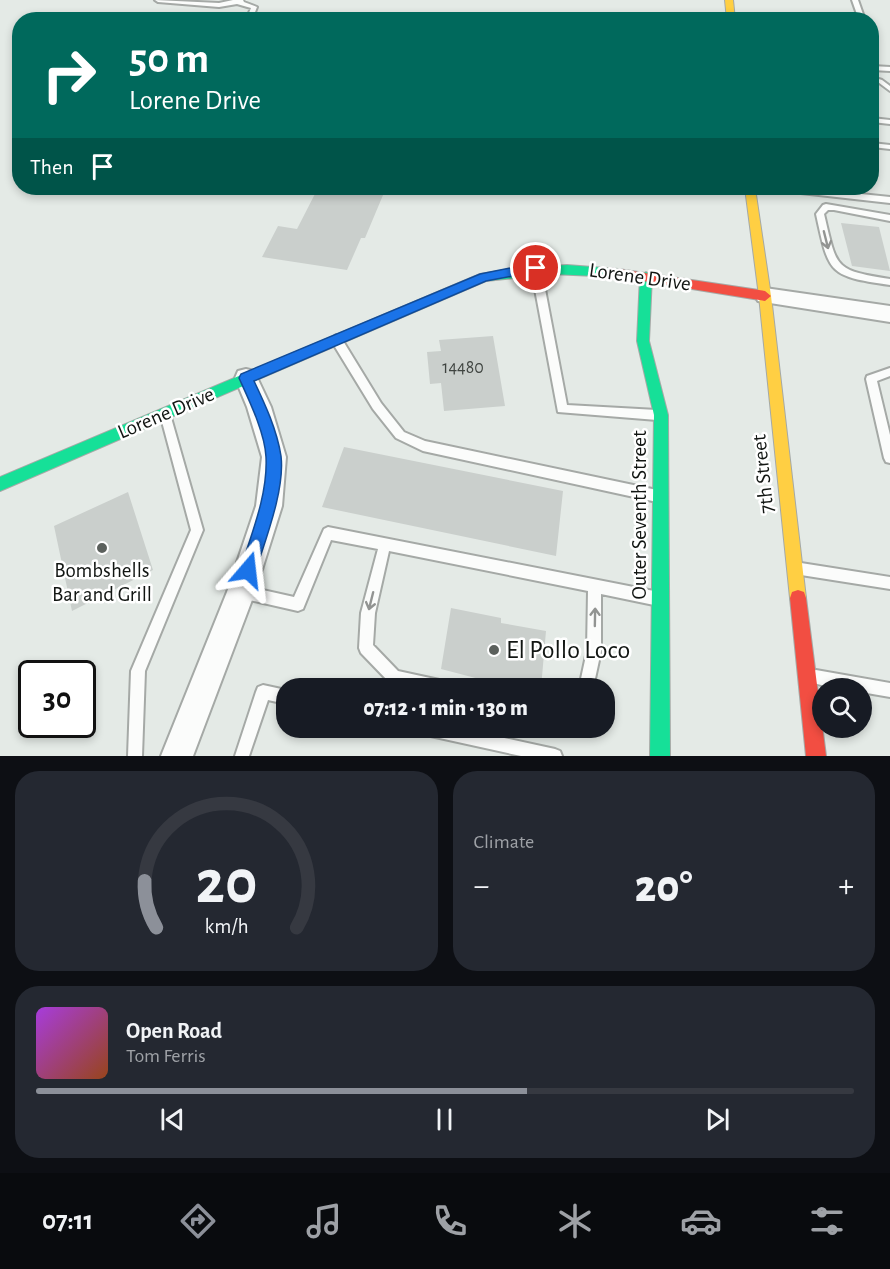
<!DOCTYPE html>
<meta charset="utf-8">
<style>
body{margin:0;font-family:"Alegreya Sans",sans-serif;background:#242831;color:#f1f3f6;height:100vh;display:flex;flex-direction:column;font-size:22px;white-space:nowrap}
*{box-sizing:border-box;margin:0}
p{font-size:20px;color:#9ea1a6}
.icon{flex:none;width:33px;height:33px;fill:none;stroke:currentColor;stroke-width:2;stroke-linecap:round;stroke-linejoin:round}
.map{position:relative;height:756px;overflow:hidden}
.panel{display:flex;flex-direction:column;gap:15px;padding:15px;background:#0d0f14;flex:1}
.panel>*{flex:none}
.top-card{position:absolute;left:12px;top:12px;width:867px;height:183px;border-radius:24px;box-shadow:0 3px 9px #0003;background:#00695c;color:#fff;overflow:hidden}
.controls{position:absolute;left:812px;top:678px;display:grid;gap:12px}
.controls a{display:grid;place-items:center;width:60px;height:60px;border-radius:50%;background:#171b24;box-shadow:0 3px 9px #0003;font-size:30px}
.speed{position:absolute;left:18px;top:660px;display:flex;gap:12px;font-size:30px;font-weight:700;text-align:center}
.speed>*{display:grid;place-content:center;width:78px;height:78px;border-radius:50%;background:#171b24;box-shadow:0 3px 9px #0003;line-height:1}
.speed .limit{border:3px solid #111;border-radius:9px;background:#fff;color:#111}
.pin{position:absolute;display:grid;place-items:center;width:51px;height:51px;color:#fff;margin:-26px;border:3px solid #fff;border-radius:50%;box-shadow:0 2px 6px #0007}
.me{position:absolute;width:66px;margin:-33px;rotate:17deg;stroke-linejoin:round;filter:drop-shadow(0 0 4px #0008)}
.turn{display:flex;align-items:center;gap:21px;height:126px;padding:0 18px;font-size:27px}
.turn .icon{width:78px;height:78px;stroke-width:2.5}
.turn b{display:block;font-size:42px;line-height:51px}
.then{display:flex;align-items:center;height:57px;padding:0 18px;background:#0003;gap:12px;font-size:22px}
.big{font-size:45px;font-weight:800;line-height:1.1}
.panel .widget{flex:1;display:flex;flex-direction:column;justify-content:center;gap:9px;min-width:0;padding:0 21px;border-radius:24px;background:#242831}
.panel .dial{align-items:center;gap:0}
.dial svg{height:156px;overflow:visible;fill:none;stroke:#363941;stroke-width:7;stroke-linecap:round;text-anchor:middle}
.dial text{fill:#f1f3f6;stroke:none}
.song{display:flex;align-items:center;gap:18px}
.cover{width:72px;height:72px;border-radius:9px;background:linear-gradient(135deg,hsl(280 70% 55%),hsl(20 70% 35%))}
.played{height:6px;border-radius:3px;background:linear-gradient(90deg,#8c9099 60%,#363941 60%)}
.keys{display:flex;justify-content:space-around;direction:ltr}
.heat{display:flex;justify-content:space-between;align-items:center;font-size:33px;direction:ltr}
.panel .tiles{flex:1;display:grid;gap:15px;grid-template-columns:1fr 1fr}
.widget:last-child{grid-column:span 2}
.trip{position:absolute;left:276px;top:678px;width:339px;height:60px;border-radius:24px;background:#171b24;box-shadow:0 3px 9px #0003;font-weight:800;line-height:60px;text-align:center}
.tab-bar{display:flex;height:96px;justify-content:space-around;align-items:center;background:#090b0e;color:#9ea1a6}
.tab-bar .icon{width:42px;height:42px}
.tab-bar .selected{color:#8c9099}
.tab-bar b{font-size:27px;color:#f1f3f6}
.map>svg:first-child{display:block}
.building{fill:#cacfcc}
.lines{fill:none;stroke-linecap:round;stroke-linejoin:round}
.lane-casing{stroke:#a5a9a6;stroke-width:4}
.street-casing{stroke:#a5a9a6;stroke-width:4}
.fast-casing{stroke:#a5a9a6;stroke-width:2}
.slow-casing{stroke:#a5a9a6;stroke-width:2}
.jam-casing{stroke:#a5a9a6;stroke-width:2}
.lane{fill:#fbfcfb;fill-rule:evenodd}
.street{fill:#fbfcfb;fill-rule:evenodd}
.fast{fill:#16e098;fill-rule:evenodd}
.slow{fill:#ffcf43;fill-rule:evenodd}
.jam{fill:#f24e42;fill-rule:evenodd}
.oneway{stroke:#929492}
.route{fill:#1a73e8;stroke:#114b97;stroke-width:1.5}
.poi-dot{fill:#5b605c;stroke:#fff;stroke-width:2}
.labels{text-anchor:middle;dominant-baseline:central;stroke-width:5;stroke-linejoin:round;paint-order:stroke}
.number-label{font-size:18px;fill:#3f4440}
.street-label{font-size:21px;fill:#111512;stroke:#fff}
.poi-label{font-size:21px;fill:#111512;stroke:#fff}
.near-poi-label{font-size:26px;fill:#111512;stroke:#fff;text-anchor:start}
</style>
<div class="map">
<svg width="890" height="756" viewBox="0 0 890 756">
<rect width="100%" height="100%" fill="#e4eae6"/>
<path class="building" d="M318 188H386L365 238H361L347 270 262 257 278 226 297 229Z
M841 223 879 227 890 271 852 266Z
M493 336 505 406 444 411 441 383 430 384 427 352 441 351 439 340Z
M344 447 563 491 556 556 322 507Z
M128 492 153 570 72 611 54 526Z
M451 608 501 618V623L546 631 541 688H514L441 669Z"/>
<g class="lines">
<g class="lane-casing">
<path id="lane" d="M155 0 219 3 233 0H243L244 2 257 7 252 20H246L251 8 237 4 219 7 158 2Z
M852 0H858L865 20H859Z
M872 66 890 67V71L872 70Z
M872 77 882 80 890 86V91L878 82 872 81Z
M872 118 890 120V124L872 122Z
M872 143 890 145V149L872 147Z
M779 188H803L890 197V203L783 191Z
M826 204 890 215V221L834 210H828L824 214C837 268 833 270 890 279V285C828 276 829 274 816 214L823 205Z
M536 265 541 268 567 405 657 410 661 412 662 415 661 418 657 420 558 412 531 268Z
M336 335 340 336 381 403 404 432 425 441 657 490 661 492 663 496 661 500 657 502 423 451 396 438 373 409 332 342 331 339Z
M890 368V376L877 381 890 435V463L886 462 884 458 866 379 867 376Z
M165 409 169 411 170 414 203 530 145 671 142 756H128L131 671 191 530 160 414 161 411Z
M328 527 654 591 659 593 661 598 659 603 654 605 601 594V651L593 688H579L587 651 588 591 389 551 375 613 373 645 398 671 444 681 449 683 451 688H414L394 684 389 682 361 653 359 648 361 613 378 549 331 540 303 609 298 611 236 597 234 592 236 587 241 585 294 597 324 529Z
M801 563 890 577V589L801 575 796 574 795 569 796 564Z
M816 670 890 683V697L861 692V688C844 688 827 688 811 682L809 677 811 672Z
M263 685 286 690V704L268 700 249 756H235L256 692 258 687Z
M419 728H458L555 749 560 751 562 756H521L426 735 421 733Z"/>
</g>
<g class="street-casing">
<path id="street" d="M765 288 890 306V322L758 301 755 296 758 291Z
M246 369 254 371 271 407 286 457 282 506 255 592 193 756H161L227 592 256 506 262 457 247 407 235 378 238 371Z"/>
</g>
<g class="fast-casing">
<path id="fast" d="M567 265 618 269 624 273 618 277 551 274 486 281 0 491V477L480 274 519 268Z
M646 272 652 276 649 341 668 415 670 756H650L654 415 637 341 640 276Z"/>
</g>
<g class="slow-casing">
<path id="slow" d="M725 0H733L735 20H727Z
M745 188H755L771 296 806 598 804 604 798 606 792 604 790 598 759 296Z"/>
</g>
<g class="jam-casing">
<path id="jam" d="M618 269 765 291 771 296 765 301 618 277 612 273Z
M798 590 804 592 806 598 826 756H806L790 598 792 592Z"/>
</g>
<use href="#lane" class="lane"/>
<use href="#street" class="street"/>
<use href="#fast" class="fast"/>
<use href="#slow" class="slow"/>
<use href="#jam" class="jam"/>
</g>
<defs><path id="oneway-shaft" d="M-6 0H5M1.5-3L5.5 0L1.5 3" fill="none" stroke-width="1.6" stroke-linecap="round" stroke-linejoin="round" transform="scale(1.5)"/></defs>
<g class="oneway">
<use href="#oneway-shaft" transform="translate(826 240) rotate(76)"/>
<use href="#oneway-shaft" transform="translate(371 601) rotate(104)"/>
<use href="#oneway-shaft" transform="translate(595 617) rotate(-89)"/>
</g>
<path class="route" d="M536 263 540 265V271L486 281 254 381C265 404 277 430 281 456 285 489 266 538 256 570L254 576 248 578 242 576 240 570C251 535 268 495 266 457 265 433 249 400 239 378L241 374 480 274Z"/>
<g class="poi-dot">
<circle cx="102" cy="548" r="6"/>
<circle cx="494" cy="650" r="6"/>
</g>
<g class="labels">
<g class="number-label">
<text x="463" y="368">14480</text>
</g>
<g class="street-label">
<text transform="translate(640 277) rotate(8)">Lorene Drive</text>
<text transform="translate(166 413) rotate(-23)">Lorene Drive</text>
<text transform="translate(763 474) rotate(-96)">7th Street</text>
<text transform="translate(639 515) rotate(-90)">Outer Seventh Street</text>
</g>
<g class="poi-label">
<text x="102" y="570">Bombshells<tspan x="102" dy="24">Bar and Grill</tspan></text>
</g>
<g class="near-poi-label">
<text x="506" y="650">El Pollo Loco</text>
</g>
</g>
</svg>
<div class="controls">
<a><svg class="icon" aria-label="search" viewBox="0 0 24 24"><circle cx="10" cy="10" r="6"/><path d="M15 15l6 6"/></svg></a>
</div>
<div class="speed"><div class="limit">30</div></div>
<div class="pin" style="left:536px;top:268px;background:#d93025"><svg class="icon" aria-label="arrive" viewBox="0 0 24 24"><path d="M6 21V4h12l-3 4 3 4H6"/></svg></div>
<svg class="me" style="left:248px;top:570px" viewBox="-20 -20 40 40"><path d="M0-17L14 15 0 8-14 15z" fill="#1a73e8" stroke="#fff" stroke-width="4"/></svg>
<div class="trip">07:12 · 1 min · 130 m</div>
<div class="top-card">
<div class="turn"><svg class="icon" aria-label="right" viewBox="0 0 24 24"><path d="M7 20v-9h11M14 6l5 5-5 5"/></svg><div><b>50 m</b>Lorene Drive</div></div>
<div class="then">Then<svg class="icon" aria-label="arrive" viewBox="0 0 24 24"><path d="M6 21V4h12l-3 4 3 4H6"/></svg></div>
</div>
</div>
<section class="panel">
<div class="tiles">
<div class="widget dial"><svg viewBox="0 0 100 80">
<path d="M14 69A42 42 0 1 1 86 69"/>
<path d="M14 69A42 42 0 0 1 8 45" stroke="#8c9099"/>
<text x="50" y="56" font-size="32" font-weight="700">20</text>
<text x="50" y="72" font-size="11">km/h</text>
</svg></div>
<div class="widget"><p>Climate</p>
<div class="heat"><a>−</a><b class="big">20°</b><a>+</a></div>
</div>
<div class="widget">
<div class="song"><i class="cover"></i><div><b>Open Road</b><p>Tom Ferris</p></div></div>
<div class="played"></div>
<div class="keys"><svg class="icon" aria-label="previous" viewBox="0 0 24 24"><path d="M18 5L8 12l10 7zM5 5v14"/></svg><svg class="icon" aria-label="pause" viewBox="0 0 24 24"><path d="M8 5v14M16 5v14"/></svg><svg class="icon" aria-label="next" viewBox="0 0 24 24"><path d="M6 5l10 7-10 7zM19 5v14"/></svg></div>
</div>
</div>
</section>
<nav class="tab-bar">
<b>07:11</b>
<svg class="icon selected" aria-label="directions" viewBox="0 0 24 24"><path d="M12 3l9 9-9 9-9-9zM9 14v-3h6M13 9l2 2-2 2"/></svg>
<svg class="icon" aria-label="music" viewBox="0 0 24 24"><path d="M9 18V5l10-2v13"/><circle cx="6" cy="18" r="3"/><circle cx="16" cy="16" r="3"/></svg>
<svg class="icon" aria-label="phone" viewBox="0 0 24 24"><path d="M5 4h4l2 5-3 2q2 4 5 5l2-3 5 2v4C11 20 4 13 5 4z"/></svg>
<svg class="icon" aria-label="climate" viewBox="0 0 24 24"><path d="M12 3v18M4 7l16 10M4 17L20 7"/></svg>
<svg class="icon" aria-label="car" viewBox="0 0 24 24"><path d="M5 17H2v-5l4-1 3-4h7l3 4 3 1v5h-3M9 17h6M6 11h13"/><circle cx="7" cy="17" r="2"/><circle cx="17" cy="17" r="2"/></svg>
<svg class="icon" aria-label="filters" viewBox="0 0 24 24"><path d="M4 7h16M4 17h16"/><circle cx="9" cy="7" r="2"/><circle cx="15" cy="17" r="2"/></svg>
</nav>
